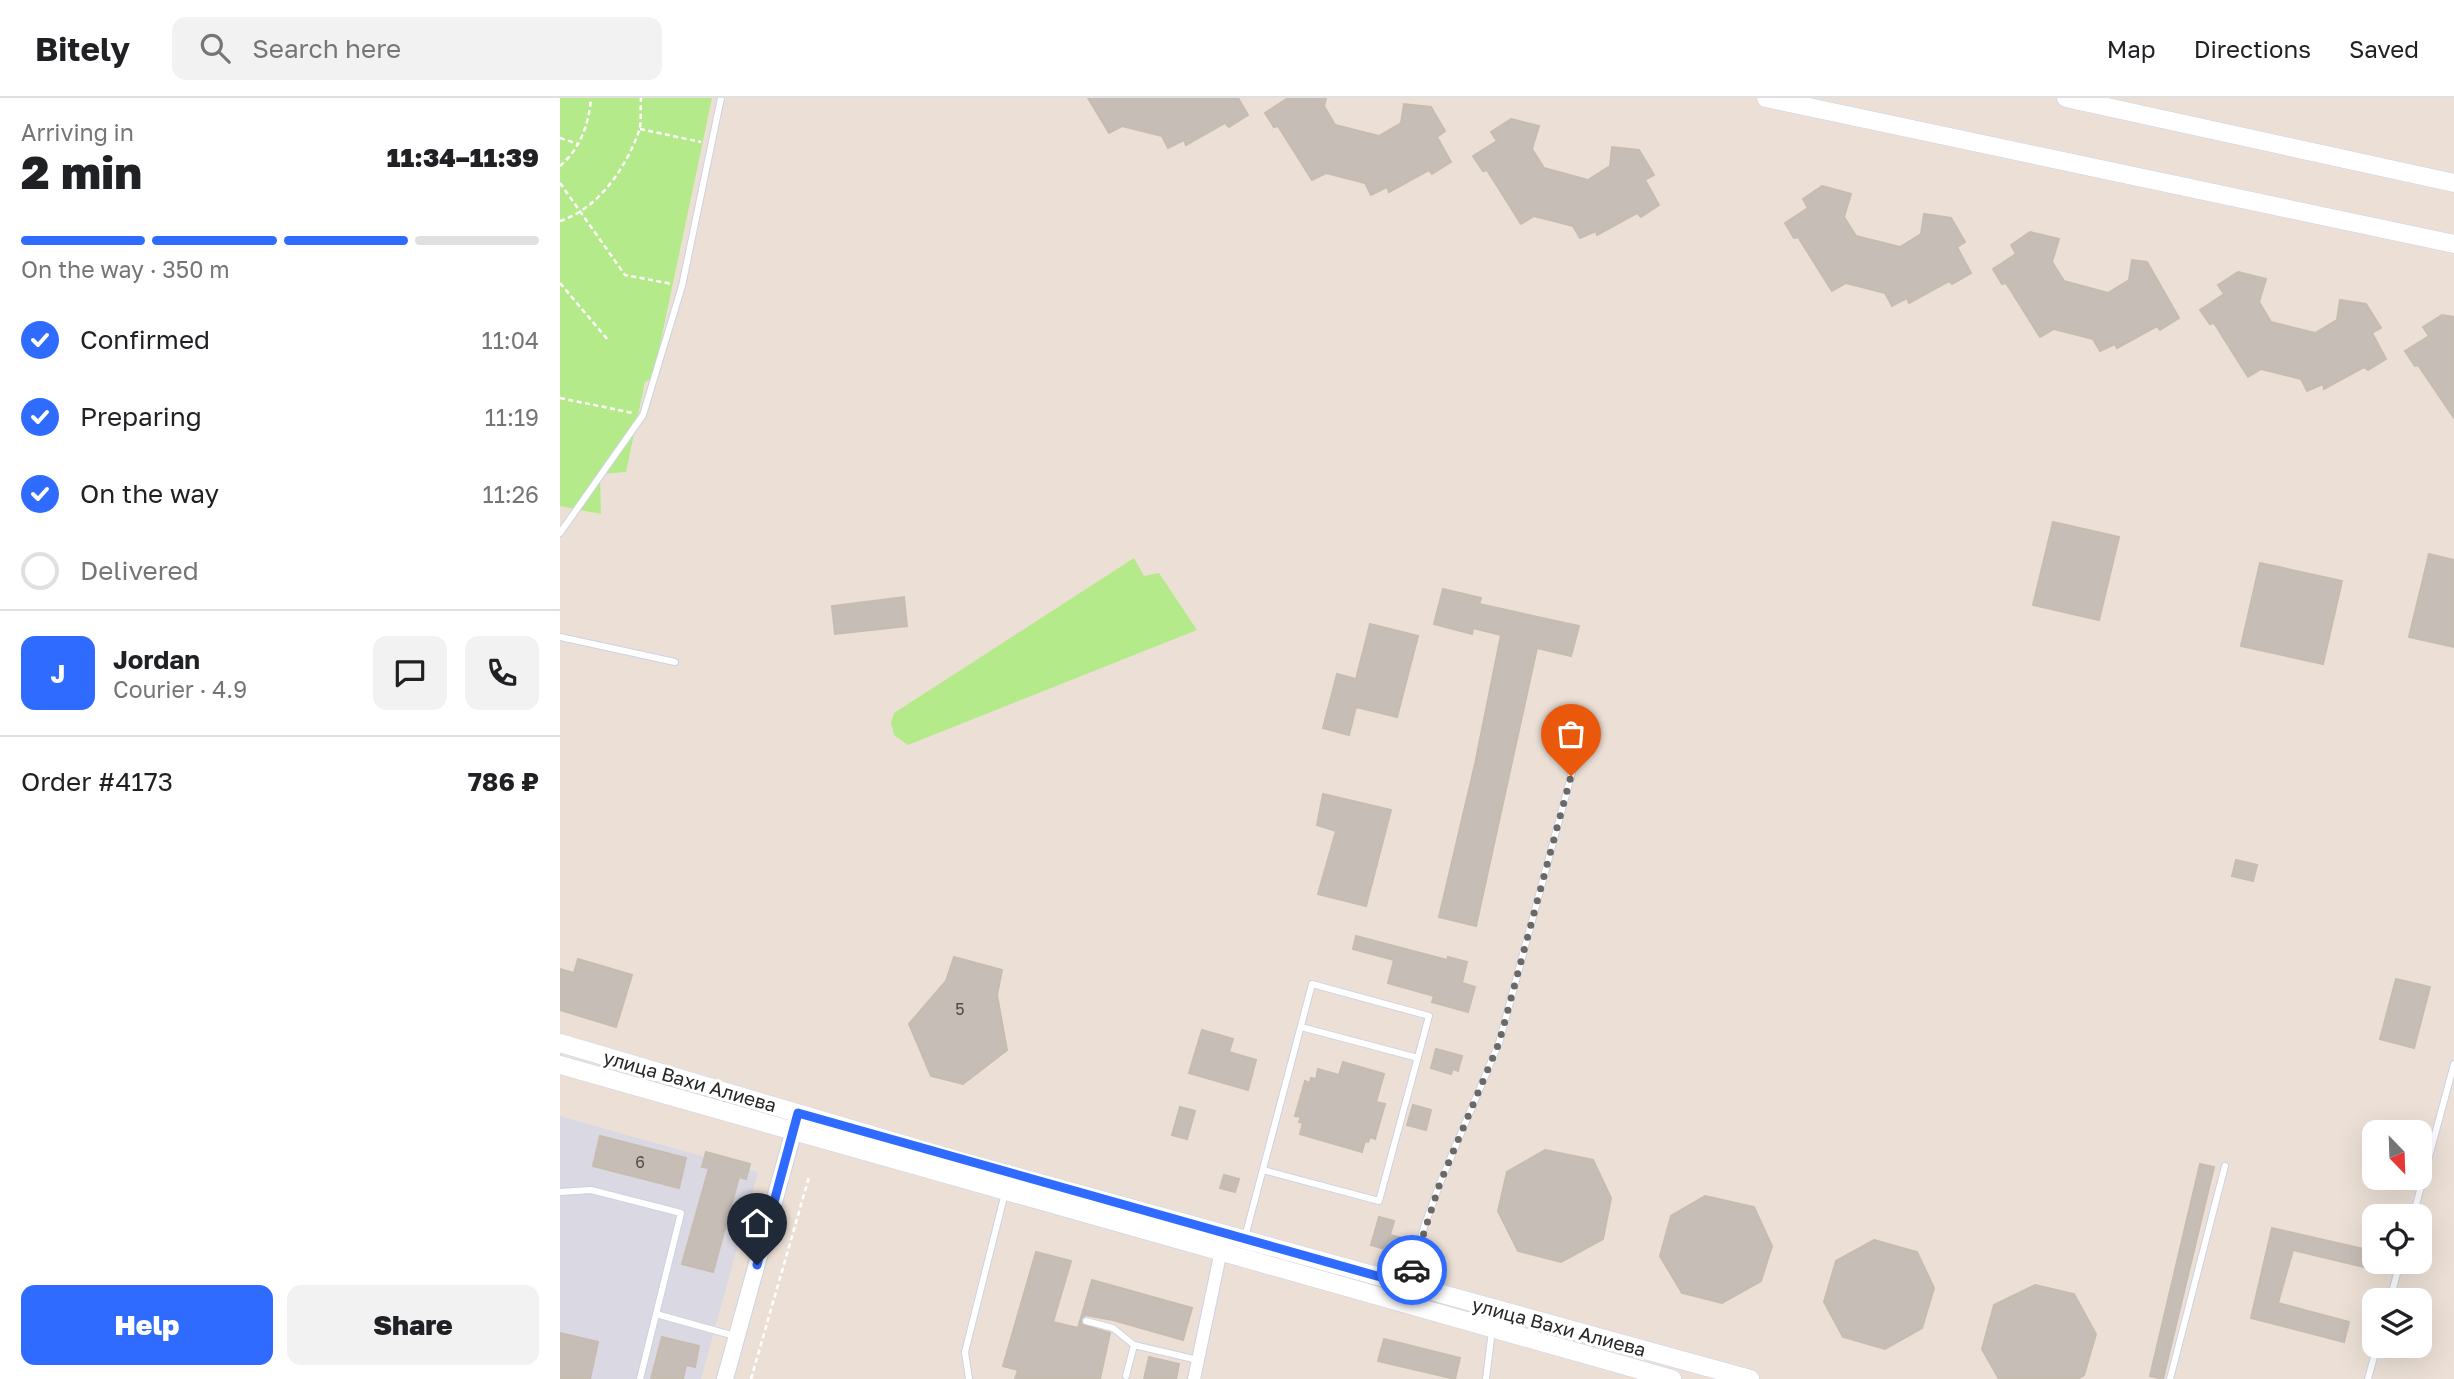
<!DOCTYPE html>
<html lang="en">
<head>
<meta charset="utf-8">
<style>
  body { margin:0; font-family:"Golos Text",sans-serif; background:#f2f2f2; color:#202124; height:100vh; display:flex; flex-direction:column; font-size:26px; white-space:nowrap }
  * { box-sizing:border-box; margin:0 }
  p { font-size:23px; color:#757577 }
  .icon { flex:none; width:38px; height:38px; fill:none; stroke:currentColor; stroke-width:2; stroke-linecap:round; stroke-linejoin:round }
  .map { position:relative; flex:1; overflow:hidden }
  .details { display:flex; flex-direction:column; background:#fff; width:560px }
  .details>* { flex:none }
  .needle { width:46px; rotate:157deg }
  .fabs { position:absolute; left:1802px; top:1022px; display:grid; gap:14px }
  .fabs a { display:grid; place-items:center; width:70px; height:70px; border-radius:14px; background:#fff; box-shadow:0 7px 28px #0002; font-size:35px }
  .pin { position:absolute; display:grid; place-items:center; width:60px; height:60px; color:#fff; margin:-72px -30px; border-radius:50% 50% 50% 0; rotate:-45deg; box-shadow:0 0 7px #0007 }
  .pin .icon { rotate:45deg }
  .courier { position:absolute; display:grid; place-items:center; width:70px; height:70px; margin:-35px; border:5px solid #2f6bff; border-radius:50%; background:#fff; color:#222; box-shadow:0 2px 9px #0007 }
  .summary em { font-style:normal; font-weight:800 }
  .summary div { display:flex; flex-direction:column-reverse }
  .summary { display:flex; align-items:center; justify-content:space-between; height:119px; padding:0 21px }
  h1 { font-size:46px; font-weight:800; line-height:52px }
  .bar { display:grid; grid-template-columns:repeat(4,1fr); gap:10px 7px; align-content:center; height:84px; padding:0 21px }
  .bar i { height:9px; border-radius:5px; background:#e0e0e0 }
  .bar .selected { background:#2f6bff }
  .bar p { grid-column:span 4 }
  .line { display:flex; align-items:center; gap:18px; padding:0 21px; border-top:2px solid #e0e0e0 }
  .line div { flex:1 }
  .round { display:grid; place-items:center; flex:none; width:74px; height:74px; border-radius:14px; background:#f2f2f2 }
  ol { padding:0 21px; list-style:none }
  li { display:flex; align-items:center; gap:21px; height:77px }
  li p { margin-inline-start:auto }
  li .icon { padding:7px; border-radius:50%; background:#2f6bff; color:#fff; stroke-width:4 }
  li:last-child { color:#757577 }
  li i { width:38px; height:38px; border:4px solid #e0e0e0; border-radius:50% }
  .cta { display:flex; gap:14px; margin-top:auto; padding:14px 21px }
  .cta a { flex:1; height:80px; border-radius:14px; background:#2f6bff; color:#fff; font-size:28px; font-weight:800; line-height:80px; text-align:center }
  .cta a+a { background:#f2f2f2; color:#202124 }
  header { display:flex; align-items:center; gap:42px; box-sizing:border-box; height:98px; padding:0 35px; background:#fff; border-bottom:2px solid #e0e0e0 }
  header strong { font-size:33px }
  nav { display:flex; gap:38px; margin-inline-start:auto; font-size:24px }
  .search { width:490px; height:63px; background:#f2f2f2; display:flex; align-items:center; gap:18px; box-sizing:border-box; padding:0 24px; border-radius:14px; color:#757577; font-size:26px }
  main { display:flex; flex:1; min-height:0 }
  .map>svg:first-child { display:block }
</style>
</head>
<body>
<header>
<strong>Bitely</strong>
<div class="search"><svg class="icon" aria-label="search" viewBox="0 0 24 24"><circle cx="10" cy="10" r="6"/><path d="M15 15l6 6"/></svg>Search here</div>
<nav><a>Map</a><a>Directions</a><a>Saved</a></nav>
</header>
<main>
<section class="details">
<div class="summary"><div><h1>2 min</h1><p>Arriving in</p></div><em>11:34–11:39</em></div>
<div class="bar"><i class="selected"></i><i class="selected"></i><i class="selected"></i><i></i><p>On the way · 350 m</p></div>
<ol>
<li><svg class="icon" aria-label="check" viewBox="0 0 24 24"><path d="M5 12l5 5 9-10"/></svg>Confirmed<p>11:04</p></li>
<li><svg class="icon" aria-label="check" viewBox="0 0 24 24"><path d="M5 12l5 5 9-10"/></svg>Preparing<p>11:19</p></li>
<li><svg class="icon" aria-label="check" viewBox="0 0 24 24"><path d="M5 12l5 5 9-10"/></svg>On the way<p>11:26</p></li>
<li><i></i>Delivered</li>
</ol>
<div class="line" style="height:126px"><b class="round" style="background:#2f6bff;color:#fff">J</b><div><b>Jordan</b><p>Courier · 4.9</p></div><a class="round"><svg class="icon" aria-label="chat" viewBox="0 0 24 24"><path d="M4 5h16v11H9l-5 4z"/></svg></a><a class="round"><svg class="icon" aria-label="phone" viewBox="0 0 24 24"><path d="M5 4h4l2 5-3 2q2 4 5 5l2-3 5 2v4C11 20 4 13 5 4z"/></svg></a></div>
<div class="line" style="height:91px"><div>Order #4173</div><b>786 ₽</b></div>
<div class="cta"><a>Help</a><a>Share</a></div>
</section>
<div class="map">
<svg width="1894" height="1281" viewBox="0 0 1894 1281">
  <rect width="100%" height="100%" fill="#ece0d6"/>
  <!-- industrial -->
  <polygon fill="#dad8e2" points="0,1018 198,1074 141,1281 0,1281"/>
  <!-- green -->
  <g fill="#b5ea8b">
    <polygon points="0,0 152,0 93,280 85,284 66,374 40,376 41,416 0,408"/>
    <polygon points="574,460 584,478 599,475 637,532 348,647 334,637 331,625 334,615"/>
  </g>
  <!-- building -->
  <g fill="#c6bdb6" stroke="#c7bcb0" stroke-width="2">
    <polygon points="528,0 678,0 688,17 669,29 665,25 626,47 624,42 608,50 602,38 562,28 549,35"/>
    <polygon points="728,0 766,0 764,8 775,27 819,38 841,25 844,6 871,9 885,33 877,39 891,64 872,76 869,72 829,94 827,89 811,97 805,85 766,75 752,82 718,28 714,29 705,15"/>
    <polygon points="951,21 979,28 972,51 984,70 1028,82 1050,68 1052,49 1079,52 1094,77 1085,82 1099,107 1081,119 1077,115 1037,137 1036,133 1020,140 1013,128 974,118 961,126 927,72 923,73 913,58 937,43 931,34"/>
    <polygon points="1262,88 1291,96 1284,119 1296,138 1340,149 1361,136 1364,116 1391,120 1405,144 1397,149 1411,175 1392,186 1389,183 1349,205 1347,200 1332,208 1325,195 1286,185 1272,193 1238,139 1234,140 1225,125 1248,110 1243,101"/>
    <polygon points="1470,134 1499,141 1492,164 1504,183 1548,195 1569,182 1572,162 1587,164 1619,220 1600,232 1597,228 1557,250 1555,246 1540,253 1533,241 1494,231 1480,239 1446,185 1442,186 1433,171 1456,156 1451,147"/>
    <polygon points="1678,174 1706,181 1699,204 1711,224 1755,235 1777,222 1780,202 1806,206 1821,230 1812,235 1826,261 1808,272 1804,269 1764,291 1763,286 1747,293 1741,281 1701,271 1688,279 1654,225 1650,226 1640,212 1664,196 1658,187"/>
    <polygon points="1882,217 1894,219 1894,320 1858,267 1855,268 1845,253 1869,238 1863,229"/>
    <polygon points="1493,424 1559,439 1539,522 1473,507"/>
    <polygon points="1869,456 1894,462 1894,549 1849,539"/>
    <polygon points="1700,465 1782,483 1763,566 1681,548"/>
    <polygon points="883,491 921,500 919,506 1019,528 1011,558 977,550 916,828 879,819 915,666 941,537 913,530 912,536 874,526"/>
    <polygon points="344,499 347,528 275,536 272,508"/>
    <polygon points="810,526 858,538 837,619 796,609 789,637 763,630 777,576 796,581"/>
    <polygon points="763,696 831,712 806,808 758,796 776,733 757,727"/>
    <polygon points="1676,762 1697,767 1693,783 1672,778"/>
    <polygon points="796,838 887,862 888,859 907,864 902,885 915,889 908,914 872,904 874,898 828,885 834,862 793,851"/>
    <polygon points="394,859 442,872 437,897 447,952 403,986 371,978 349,926 386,883"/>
    <polygon points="18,861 72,877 56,929 0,912 0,871 14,875"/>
    <polygon points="1836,881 1870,889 1854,950 1820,941"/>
    <polygon points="642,932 673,941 669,954 696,962 688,992 629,975"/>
    <polygon points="876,951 902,958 898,973 893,971 891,976 871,970"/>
    <polygon points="783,964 824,976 816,1004 825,1006 815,1041 810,1039 808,1044 805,1043 802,1054 740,1036 743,1025 739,1024 741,1019 735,1018 745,983 750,985 751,980 756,981 758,971 779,977"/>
    <polygon points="853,1007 871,1012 866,1032 847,1027"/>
    <polygon points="620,1009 635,1013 627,1041 612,1037"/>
    <polygon points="40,1038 126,1060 119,1090 33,1068"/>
    <polygon points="985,1052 1033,1062 1051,1100 1043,1141 1001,1164 958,1153 938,1113 947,1074"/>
    <polygon points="146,1054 190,1066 186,1081 179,1079 153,1174 122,1166 149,1070 142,1069"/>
    <polygon points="1640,1066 1654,1069 1603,1281 1590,1278"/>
    <polygon points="664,1077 679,1081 675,1094 660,1090"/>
    <polygon points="1145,1098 1194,1109 1212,1148 1201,1183 1162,1205 1122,1195 1100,1158 1111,1118"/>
    <polygon points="819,1119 834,1123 830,1137 842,1140 838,1155 811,1147"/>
    <polygon points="1712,1130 1808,1152 1804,1169 1733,1152 1718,1205 1789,1224 1784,1244 1691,1220"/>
    <polygon points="1314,1142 1357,1154 1374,1190 1362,1230 1325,1251 1283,1239 1264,1204 1276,1163"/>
    <polygon points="476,1154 511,1163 493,1224 518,1230 532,1182 632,1210 623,1242 553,1222 525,1217 521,1221 523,1227 550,1235 540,1281 455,1281 458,1272 443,1268"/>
    <polygon points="1475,1187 1514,1196 1536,1236 1524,1277 1518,1281 1439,1281 1422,1251 1434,1207"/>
    <polygon points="0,1235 38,1244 30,1281 0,1281"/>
    <polygon points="102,1239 139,1248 135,1269 126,1267 123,1281 91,1281"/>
    <polygon points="824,1241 900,1260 895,1281 818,1263"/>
    <polygon points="589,1259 619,1266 616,1281 584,1281"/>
  </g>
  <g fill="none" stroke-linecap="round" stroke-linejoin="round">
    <!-- service casing -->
    <g stroke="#cbd2e2" stroke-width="8">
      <g id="service">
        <polyline points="0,435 83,317 122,188 161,0"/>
        <polyline points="0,539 115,564"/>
        <polyline points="741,929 858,960"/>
        <polyline points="0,1094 31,1092 121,1115 80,1281"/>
        <polyline points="1853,1118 1894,966"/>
        <polyline points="685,1139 752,886 869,918 819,1103 703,1072"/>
        <polyline points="849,1186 864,1129 880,1085 939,945 1018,652"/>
        <polyline points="1830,1202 1840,1164"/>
        <polyline points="96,1216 175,1238"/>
        <polyline points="526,1223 553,1230 574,1247 638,1262"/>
        <polyline points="566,1278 574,1247"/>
        <polyline points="409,1281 405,1254 445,1095"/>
        <polyline points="926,1281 932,1232"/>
        <polyline points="1610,1281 1665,1068"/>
        <polyline points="1808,1281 1817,1248"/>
      </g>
    </g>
    <!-- minor casing -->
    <g stroke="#cbd2e2" stroke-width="14">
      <polyline id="minor" points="634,1281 662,1148"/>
    </g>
    <!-- tertiary casing -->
    <g stroke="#cbd2e2" stroke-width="18">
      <polyline id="tertiary" points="165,1281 237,1021"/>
    </g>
    <!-- secondary casing -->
    <g stroke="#cbd2e2" stroke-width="19">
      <g id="secondary">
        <polyline points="1206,0 1894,146"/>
        <polyline points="1506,0 1894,85"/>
        <polyline points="0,945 393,1061 1190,1281"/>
        <polyline points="0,967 1112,1281"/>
      </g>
    </g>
    <!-- path -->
    <g stroke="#fff" stroke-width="2.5" stroke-dasharray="5 3.5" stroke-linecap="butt">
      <polyline points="80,31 141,44"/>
      <polyline points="0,40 18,46"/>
      <path d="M0 68C20 51 29 26 31 0"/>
      <polyline points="0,85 65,177 112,186"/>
      <path d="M0 123C38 111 66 70 79 33 82 24 80 10 81 0"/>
      <polyline points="0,185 48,242"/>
      <polyline points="0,300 73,315"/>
      <polyline points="191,1281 249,1079"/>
    </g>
    <!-- service -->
    <use href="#service" stroke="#fff" stroke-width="6"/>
    <!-- minor -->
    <use href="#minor" stroke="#fff" stroke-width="12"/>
    <!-- tertiary -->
    <use href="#tertiary" stroke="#fff" stroke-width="16"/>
    <!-- secondary -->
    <use href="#secondary" stroke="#fff" stroke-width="18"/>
  </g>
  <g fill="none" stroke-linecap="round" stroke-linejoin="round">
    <!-- done -->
    <polyline stroke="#6c6864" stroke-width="7" stroke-dasharray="0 12.6" points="852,1172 880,1085 939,945 1011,678"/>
    <!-- route -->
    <polyline stroke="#2f6bff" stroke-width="9" points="197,1167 238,1015 849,1187 852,1172"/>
  </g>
  <g text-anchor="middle" stroke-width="6" stroke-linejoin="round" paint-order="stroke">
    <!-- number labels -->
    <g font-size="16" fill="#4f4c4b">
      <text x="400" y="917">5</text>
      <text x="80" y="1070">6</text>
    </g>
    <!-- street labels -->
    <g font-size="19" fill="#272727" stroke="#fff">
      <text transform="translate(130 983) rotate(16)" y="7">улица Вахи Алиева</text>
      <text transform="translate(999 1229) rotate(15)" y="7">улица Вахи Алиева</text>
    </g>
  </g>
</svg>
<div class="fabs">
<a><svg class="needle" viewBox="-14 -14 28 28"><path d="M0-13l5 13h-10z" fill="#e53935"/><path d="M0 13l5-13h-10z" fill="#757577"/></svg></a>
<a><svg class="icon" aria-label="locate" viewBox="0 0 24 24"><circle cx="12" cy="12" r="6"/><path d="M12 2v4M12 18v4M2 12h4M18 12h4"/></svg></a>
<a><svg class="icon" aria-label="layers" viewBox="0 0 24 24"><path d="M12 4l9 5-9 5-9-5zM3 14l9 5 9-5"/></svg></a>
</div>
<div class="pin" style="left:1011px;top:678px;background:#ea580c"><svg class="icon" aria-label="bag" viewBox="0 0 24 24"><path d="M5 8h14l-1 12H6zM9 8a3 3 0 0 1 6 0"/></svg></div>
<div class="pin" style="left:197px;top:1167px;background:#1f2937"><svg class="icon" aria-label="home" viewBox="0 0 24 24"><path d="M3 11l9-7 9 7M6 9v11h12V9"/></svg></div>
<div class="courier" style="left:852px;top:1172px"><svg class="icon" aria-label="car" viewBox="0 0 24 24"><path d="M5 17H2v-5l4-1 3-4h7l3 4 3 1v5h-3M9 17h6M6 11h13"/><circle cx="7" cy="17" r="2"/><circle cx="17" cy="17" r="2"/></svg></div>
</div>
</main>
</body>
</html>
